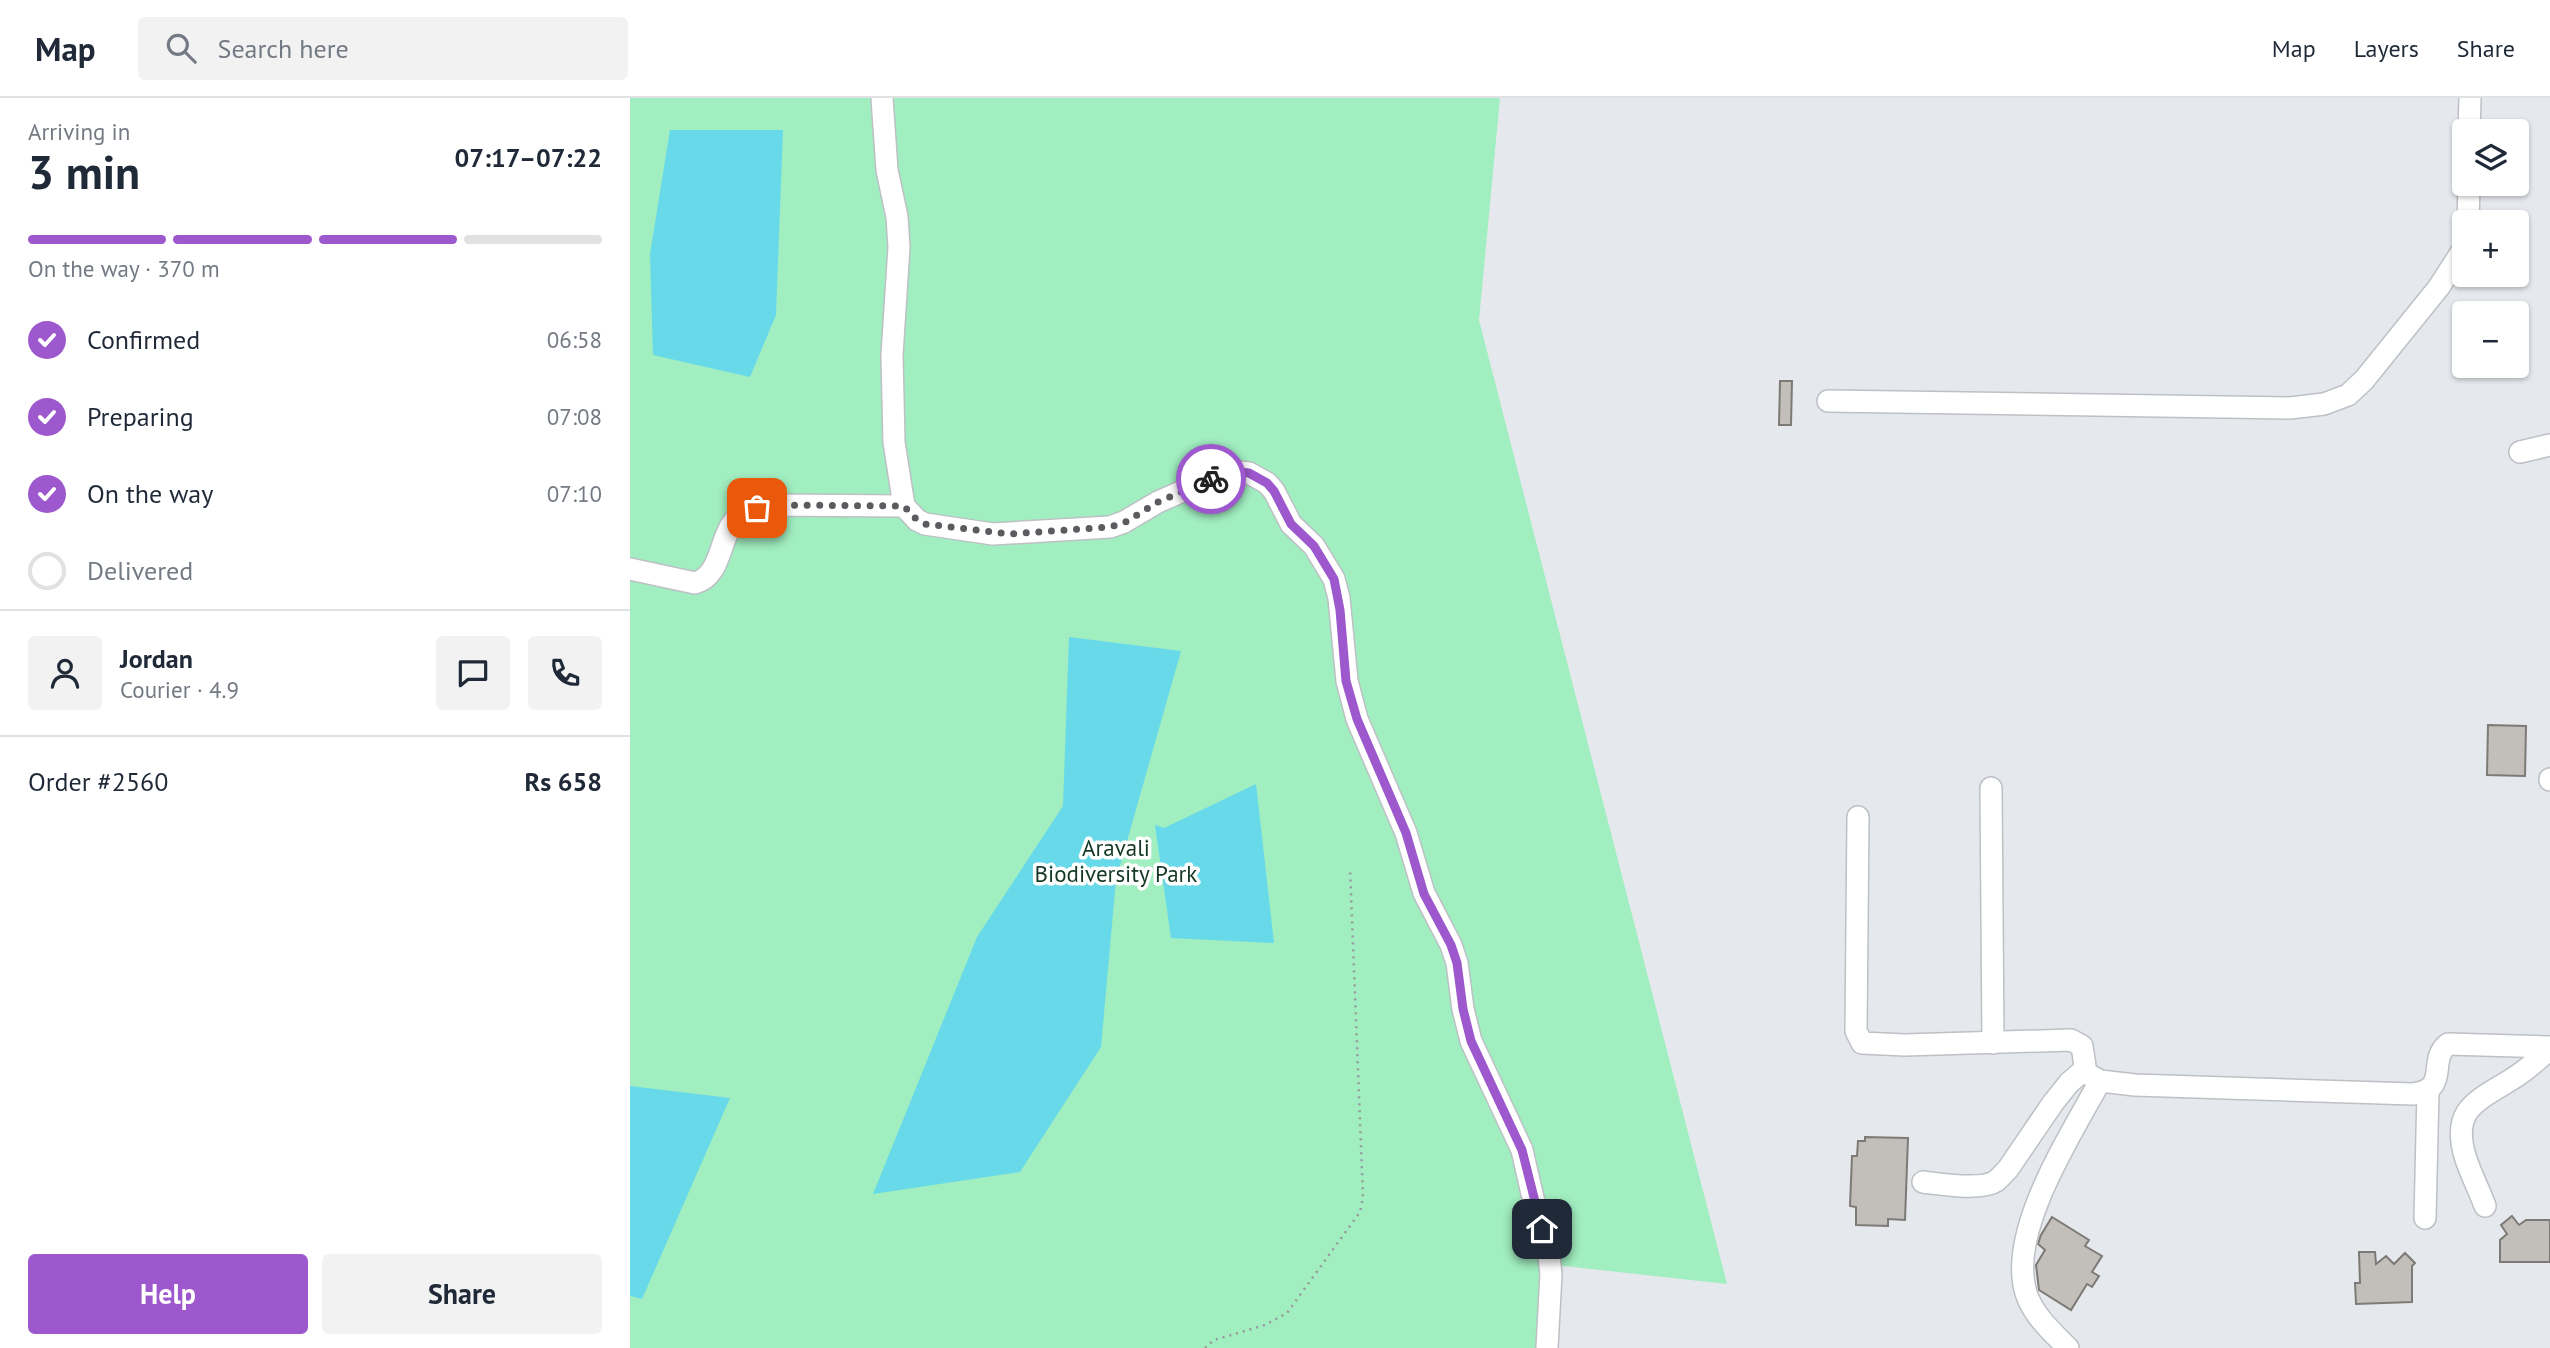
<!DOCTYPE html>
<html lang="en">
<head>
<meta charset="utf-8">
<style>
  body { margin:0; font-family:"PT Sans",sans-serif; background:#f2f2f3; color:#1f2937; height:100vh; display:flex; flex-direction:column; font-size:26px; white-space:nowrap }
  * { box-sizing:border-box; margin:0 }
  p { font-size:23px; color:#747a83 }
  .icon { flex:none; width:38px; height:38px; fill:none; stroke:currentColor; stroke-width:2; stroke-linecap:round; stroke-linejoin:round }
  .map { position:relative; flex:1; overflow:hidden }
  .sheet { display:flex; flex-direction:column; background:#fff; width:630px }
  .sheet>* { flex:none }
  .tools { position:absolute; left:1822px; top:21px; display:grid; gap:14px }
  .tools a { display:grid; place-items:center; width:77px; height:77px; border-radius:7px; background:#fff; box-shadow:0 2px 5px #0004; font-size:35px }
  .pin { position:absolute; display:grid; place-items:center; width:60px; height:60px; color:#fff; margin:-30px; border-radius:14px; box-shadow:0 4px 10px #0006 }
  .courier { position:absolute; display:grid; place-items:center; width:70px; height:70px; margin:-35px; border:5px solid #9d58cd; border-radius:50%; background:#fff; color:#222; box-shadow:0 2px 9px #0007 }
  .head em { font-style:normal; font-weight:700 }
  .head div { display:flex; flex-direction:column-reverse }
  .head { display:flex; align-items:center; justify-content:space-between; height:119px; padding:0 28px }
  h1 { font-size:46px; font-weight:700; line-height:52px }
  .bar { display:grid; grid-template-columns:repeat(4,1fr); gap:10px 7px; align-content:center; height:84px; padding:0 28px }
  .bar i { height:9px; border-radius:5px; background:#e0e1e3 }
  .bar .active { background:#9d58cd }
  .bar p { grid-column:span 4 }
  .line { display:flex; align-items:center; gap:18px; padding:0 28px; border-top:2px solid #e0e1e3 }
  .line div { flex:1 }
  .round { display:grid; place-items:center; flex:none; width:74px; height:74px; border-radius:7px; background:#f2f2f3 }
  ol { padding:0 28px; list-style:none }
  li { display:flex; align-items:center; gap:21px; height:77px }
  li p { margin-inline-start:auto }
  li .icon { padding:7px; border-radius:50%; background:#9d58cd; color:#fff; stroke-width:4 }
  li:last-child { color:#747a83 }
  li i { width:38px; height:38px; border:4px solid #e0e1e3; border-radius:50% }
  .action { display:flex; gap:14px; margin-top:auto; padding:14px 28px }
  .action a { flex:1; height:80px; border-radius:7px; background:#9d58cd; color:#fff; font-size:28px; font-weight:700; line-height:80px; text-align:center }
  .action a+a { background:#f2f2f3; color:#1f2937 }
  header { display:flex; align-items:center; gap:42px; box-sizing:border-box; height:98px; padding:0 35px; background:#fff; border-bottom:2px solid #e0e1e3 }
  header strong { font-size:33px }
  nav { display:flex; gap:38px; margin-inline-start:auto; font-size:24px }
  .search { width:490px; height:63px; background:#f2f2f3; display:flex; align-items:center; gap:18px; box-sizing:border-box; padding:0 24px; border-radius:7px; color:#747a83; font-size:26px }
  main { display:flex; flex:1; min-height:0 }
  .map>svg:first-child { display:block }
</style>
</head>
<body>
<header>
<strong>Map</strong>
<div class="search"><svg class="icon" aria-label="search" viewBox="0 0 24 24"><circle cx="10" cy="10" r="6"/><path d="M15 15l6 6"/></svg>Search here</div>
<nav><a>Map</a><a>Layers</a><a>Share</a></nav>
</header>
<main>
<section class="sheet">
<div class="head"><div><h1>3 min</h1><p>Arriving in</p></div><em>07:17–07:22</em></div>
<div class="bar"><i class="active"></i><i class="active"></i><i class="active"></i><i></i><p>On the way · 370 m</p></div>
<ol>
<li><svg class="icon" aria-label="check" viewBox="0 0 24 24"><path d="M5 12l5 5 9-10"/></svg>Confirmed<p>06:58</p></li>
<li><svg class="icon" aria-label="check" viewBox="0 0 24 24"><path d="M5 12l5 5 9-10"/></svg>Preparing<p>07:08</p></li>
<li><svg class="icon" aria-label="check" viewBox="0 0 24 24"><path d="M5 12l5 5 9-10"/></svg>On the way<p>07:10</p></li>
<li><i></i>Delivered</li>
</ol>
<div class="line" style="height:126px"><a class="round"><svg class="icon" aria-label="person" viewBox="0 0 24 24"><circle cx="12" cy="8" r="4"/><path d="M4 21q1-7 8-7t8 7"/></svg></a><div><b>Jordan</b><p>Courier · 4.9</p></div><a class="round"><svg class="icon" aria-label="chat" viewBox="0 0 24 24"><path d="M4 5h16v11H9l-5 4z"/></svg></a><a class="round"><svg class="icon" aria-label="phone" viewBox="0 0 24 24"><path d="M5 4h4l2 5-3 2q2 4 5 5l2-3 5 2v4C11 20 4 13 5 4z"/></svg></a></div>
<div class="line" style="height:91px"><div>Order #2560</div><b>Rs 658</b></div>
<div class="action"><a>Help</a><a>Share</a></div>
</section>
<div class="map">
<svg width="1920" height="1250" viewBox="0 0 1920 1250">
  <rect width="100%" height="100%" fill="#e5e8ed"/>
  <!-- green -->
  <polygon fill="#a1eec0" points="0,0 870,0 849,222 1097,1186 916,1166 905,1250 0,1250"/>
  <!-- water -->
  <g fill="#68d9e9">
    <polygon points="40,32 153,32 146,217 120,279 23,257 20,156"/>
    <polygon points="439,539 551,553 486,782 471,949 390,1074 243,1096 347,839 433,708"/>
    <polygon points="626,686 644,845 541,840 525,727 534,730"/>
    <polygon points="0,988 100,1000 12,1201 0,1198"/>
  </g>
  <!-- building -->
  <g fill="#c2beba" stroke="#7d7a76" stroke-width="2">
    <polygon points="1150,283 1162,283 1161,327 1149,327"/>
    <polygon points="1858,627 1896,628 1895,678 1857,677"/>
    <polygon points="1235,1039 1278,1040 1275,1122 1258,1121 1258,1128 1226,1127 1226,1109 1220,1108 1222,1058 1227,1058 1228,1043 1235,1043"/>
    <polygon points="1882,1118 1889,1127 1896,1122 1920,1122 1920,1164 1870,1164 1870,1142 1877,1136 1871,1127"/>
    <polygon points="1422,1119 1459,1142 1455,1148 1472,1158 1462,1174 1469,1178 1462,1189 1457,1186 1441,1212 1409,1192 1406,1167 1415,1152 1408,1146 1411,1137"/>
    <polygon points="1729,1154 1745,1154 1746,1166 1756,1158 1764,1166 1775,1155 1785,1165 1782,1168 1782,1204 1726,1206 1725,1185 1730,1185"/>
  </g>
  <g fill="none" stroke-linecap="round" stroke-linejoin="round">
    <!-- minor casing -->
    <g stroke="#bdc0c5" stroke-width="24">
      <g id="minor">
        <polyline points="252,0 257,72 267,119 269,149 262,257 264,344 274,408 287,422 295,426 363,436 480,429 494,424 528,404 573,384 595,376 609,374 619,375 637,385 644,393 661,426 684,448 704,481 709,500 717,583 727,621 776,735 794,795 821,847 827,865 833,911 841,943 892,1052 906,1113 918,1149 921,1176 917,1250"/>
        <polyline points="1839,33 1840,0"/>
        <polyline points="1838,124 1839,86"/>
        <polyline points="1198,303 1660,310 1694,306 1718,297 1734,282 1809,189 1834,150"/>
        <polyline points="1890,354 1920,347"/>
        <path d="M0 471 65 485C97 476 86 427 117 413 125 409 135 408 144 407L274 408"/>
        <polyline points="1920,681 1920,682"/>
        <polyline points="1361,690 1363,945"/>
        <path d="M1228 719 1226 933 1232 945 1275 947 1441 942 1452 948 1456 975 1470 983 1505 987 1783 996C1821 991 1797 962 1818 946L1920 949"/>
        <path d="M1293 1084C1311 1086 1351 1093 1366 1083 1370 1080 1374 1075 1378 1071L1423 1005 1439 985 1455 971"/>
        <path d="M1855 1108C1849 1091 1840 1075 1835 1058 1821 1010 1848 1003 1882 981 1896 973 1908 961 1920 951"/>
        <polyline points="1795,1120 1798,993"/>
        <path d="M1438 1250C1422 1234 1403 1217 1396 1195 1377 1134 1441 1037 1470 983"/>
      </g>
    </g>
    <!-- path -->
    <polyline stroke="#97999d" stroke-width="2.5" stroke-dasharray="2 5" stroke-linecap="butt" points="575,1250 584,1242 635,1227 657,1215 730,1114 733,1099 720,770"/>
    <!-- minor -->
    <use href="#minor" stroke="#fff" stroke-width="21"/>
  </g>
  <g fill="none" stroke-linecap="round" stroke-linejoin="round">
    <!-- done -->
    <polyline stroke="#5b5c5f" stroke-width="7" stroke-dasharray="0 12.6" points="127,410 144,407 274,408 287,422 295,426 379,436 480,429 494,425 528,404 581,381"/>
    <!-- route -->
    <polyline stroke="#9d58cd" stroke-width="9" points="581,381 609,374 619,375 637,385 644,393 661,426 684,448 704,481 710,512 716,583 727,621 776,735 794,796 821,847 827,865 833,911 841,943 892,1052 912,1131"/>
  </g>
  <g text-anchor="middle" stroke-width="7" stroke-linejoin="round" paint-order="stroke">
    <!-- park labels -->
    <g font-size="23" fill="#143825" stroke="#fff">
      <text x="486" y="758">Aravali<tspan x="486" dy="26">Biodiversity Park</tspan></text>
    </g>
  </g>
</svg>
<div class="tools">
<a><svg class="icon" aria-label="layers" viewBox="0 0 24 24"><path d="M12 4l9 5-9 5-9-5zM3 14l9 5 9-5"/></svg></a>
<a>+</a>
<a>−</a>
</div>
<div class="pin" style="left:127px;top:410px;background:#ea580c"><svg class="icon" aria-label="bag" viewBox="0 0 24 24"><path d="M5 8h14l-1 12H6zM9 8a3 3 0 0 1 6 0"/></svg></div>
<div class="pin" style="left:912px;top:1131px;background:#1f2937"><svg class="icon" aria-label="home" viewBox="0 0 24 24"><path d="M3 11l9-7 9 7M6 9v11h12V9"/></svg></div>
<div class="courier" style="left:581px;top:381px"><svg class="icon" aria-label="bike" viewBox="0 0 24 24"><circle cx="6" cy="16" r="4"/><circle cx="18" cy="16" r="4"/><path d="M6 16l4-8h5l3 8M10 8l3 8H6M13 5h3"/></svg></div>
</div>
</main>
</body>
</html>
